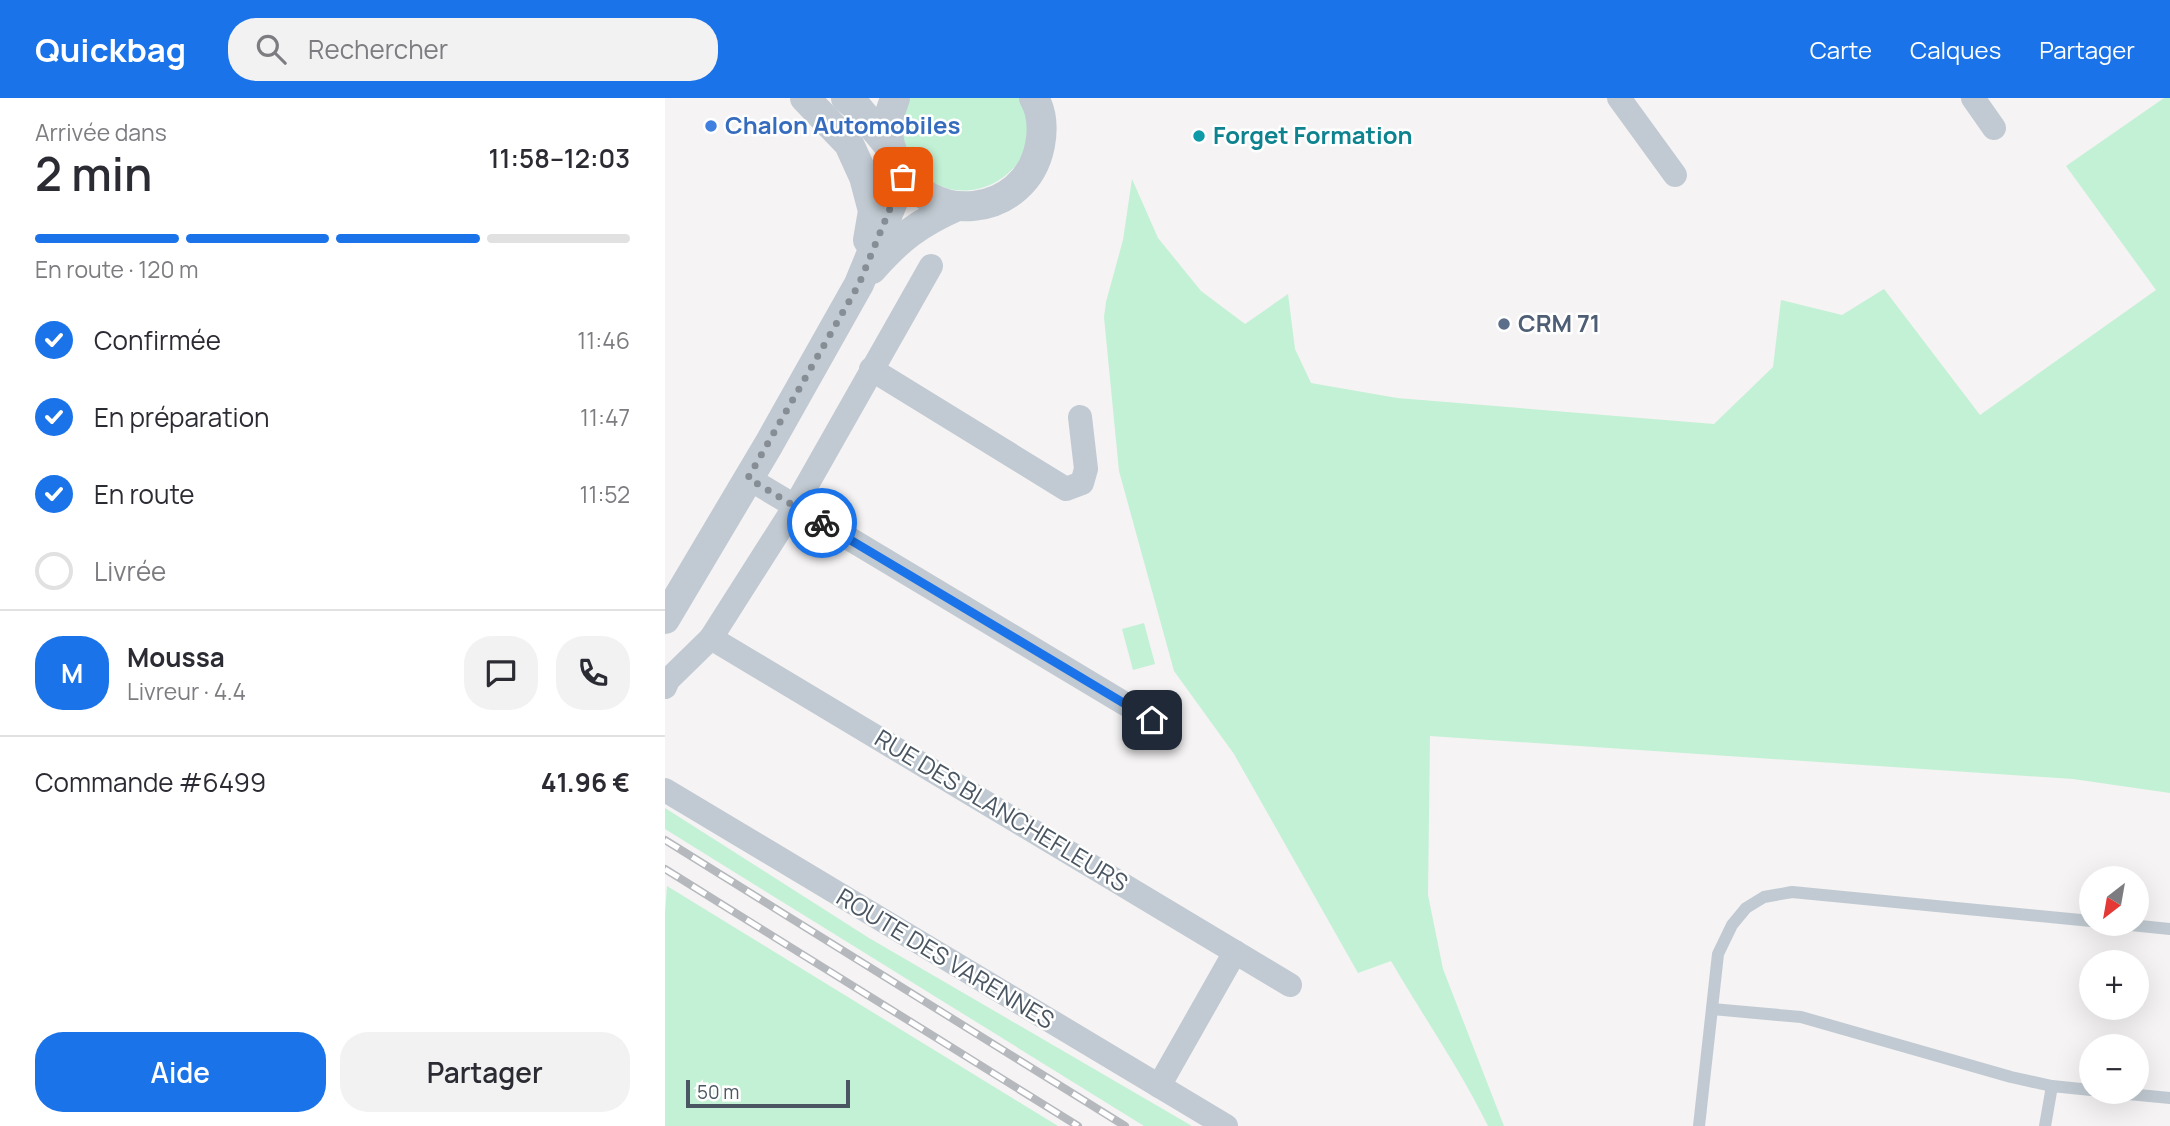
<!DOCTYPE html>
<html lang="fr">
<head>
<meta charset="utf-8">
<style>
  body { margin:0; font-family:Manrope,sans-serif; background:#f2f2f3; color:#2b2b33; height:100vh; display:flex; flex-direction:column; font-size:26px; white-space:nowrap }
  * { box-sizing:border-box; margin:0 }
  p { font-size:23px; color:#7c7c81 }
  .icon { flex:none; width:38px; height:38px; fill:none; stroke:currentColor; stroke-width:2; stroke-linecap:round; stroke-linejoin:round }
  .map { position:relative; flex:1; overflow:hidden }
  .sheet { display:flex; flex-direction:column; background:#fff; width:665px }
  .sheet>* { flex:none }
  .needle { width:46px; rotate:211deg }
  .buttons { position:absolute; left:1414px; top:768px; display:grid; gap:14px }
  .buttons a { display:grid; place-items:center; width:70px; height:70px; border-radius:50%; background:#fff; box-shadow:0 7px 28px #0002; font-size:35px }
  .scale { position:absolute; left:21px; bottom:18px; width:164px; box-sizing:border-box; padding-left:7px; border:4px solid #4a5661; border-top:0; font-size:19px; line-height:24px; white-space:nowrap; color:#4a5661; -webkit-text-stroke:5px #fff; paint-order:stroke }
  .pin { position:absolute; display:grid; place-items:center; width:60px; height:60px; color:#fff; margin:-30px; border-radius:14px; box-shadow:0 4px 10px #0006 }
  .courier { position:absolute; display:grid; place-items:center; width:70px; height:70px; margin:-35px; border:5px solid #1a73e8; border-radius:50%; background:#fff; color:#222; box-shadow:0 2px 9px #0007 }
  .head em { font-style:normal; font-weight:600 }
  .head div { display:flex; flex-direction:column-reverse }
  .head { display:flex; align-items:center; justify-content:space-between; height:119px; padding:0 35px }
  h1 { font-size:46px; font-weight:600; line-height:52px }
  .bar { display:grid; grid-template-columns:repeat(4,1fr); gap:10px 7px; align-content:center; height:84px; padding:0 35px }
  .bar i { height:9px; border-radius:5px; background:#e1e1e2 }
  .bar .active { background:#1a73e8 }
  .bar p { grid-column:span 4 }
  .line { display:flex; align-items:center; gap:18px; padding:0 35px; border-top:2px solid #e1e1e2 }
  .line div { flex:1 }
  .round { display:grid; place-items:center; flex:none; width:74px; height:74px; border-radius:28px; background:#f2f2f3 }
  ol { padding:0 35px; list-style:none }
  li { display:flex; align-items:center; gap:21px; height:77px }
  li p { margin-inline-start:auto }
  li .icon { padding:7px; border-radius:50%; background:#1a73e8; color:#fff; stroke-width:4 }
  li:last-child { color:#7c7c81 }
  li i { width:38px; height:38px; border:4px solid #e1e1e2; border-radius:50% }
  .cta { display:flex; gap:14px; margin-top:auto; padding:14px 35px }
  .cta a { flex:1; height:80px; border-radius:28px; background:#1a73e8; color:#fff; font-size:28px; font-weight:600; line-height:80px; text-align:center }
  .cta a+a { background:#f2f2f3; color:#2b2b33 }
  header { display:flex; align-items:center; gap:42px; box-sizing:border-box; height:98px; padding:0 35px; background:#1a73e8; color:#fff }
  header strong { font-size:33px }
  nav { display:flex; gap:38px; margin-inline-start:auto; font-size:24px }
  .search { width:490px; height:63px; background:#f2f2f3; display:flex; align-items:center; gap:18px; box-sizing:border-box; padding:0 24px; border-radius:28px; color:#7c7c81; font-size:26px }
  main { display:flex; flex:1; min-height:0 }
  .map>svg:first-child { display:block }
</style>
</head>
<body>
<header>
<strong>Quickbag</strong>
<div class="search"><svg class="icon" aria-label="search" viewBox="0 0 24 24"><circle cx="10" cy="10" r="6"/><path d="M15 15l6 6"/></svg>Rechercher</div>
<nav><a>Carte</a><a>Calques</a><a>Partager</a></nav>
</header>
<main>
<section class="sheet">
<div class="head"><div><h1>2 min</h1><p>Arrivée dans</p></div><em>11:58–12:03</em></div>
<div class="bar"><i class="active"></i><i class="active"></i><i class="active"></i><i></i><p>En route · 120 m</p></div>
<ol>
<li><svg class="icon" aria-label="check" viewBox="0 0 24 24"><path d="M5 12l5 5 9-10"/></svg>Confirmée<p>11:46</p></li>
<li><svg class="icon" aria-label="check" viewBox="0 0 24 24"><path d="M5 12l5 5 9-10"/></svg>En préparation<p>11:47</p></li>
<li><svg class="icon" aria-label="check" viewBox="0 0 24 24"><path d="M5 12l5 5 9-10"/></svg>En route<p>11:52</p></li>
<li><i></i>Livrée</li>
</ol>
<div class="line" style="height:126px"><b class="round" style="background:#1a73e8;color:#fff">M</b><div><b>Moussa</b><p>Livreur · 4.4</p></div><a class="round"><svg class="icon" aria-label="chat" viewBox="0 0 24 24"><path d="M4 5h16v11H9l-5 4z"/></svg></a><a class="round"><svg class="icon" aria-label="phone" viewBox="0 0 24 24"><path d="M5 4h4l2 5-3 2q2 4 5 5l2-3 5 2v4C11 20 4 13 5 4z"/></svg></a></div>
<div class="line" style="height:91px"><div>Commande #6499</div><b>41.96 €</b></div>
<div class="cta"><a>Aide</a><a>Partager</a></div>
</section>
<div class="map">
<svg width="1505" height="1028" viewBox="0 0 1505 1028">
  <rect width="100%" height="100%" fill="#f5f3f3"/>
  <!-- green -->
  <g fill="#c3f1d5">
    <path d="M243 0H356C358 8 363 18 363 26 368 75 310 108 269 85 259 79 253 70 247 61 240 52 235 38 236 26 237 18 241 8 243 0Z"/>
    <path d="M1499 0H1505V695L1408 681 765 638 763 797 778 871 839 1028H823C795 971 758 918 726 863L693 875 569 656 509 573 454 373 439 219 441 204 458 142 467 81 493 140 536 193 580 226 623 196 630 251 646 285 732 300 1049 326 1108 269 1116 202 1177 217 1219 191 1315 317 1491 192 1401 68Z"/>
    <polygon points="479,525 490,566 468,572 457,531"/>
    <polygon points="0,710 204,840 527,1028 479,1028 0,731"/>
    <polygon points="2,788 393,1028 0,1028 0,815"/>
  </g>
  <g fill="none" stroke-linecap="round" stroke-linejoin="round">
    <!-- service -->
    <g stroke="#c1cad2" stroke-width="12">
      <polyline points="1456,826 1505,831"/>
      <polyline points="1047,911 1136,919 1346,979 1387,988"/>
      <polyline points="1443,994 1505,1000"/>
      <polyline points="1034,1028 1053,856 1067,827 1081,810 1099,799 1127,794 1426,823"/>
      <polyline points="1380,1028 1387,988 1426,992"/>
    </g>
    <!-- minor -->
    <g stroke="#c1cad2" stroke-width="24">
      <polyline points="954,0 1010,77"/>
      <polyline points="1308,0 1329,30"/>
      <polyline points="206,271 401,391 417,385 421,371 415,319"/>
      <polyline points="83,380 502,631"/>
      <polyline points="46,540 625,887"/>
      <polyline points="0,589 3,582 46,540 130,408 266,168"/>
      <polyline points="0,692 561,1028"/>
      <polyline points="494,988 570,854"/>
    </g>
    <!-- tertiary -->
    <g stroke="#c1cad2" stroke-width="30">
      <polyline points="140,0 184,46 199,79 208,113 203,142"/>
      <polyline points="181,0 191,8 224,48"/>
      <path d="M230 0C228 7 225 14 223 21 221 35 225 50 231 63 261 130 361 121 375 47 378 31 377 14 369 0"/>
      <path d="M207 171C233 141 254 125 290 109"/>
      <polyline points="0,521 104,346 194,186 238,79"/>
    </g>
    <!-- rail casing -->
    <g stroke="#b5b8bd" stroke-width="8">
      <g id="rail">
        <polyline points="0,742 460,1028"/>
        <polyline points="0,771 413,1028"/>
      </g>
    </g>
    <!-- rail -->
    <use href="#rail" stroke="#fff" stroke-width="5" stroke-dasharray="16" stroke-linecap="butt"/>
  </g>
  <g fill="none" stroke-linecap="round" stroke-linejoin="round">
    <!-- done -->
    <polyline stroke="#868d94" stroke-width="7" stroke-dasharray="0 12.6" points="157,425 83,380 194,186 238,79"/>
    <!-- route -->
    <polyline stroke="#1a73e8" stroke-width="9" points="157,425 487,622"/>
  </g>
  <!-- markers -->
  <circle fill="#3f7fe0" stroke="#fff" stroke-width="2.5" cx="46" cy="28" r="7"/>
  <circle fill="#0f9aa8" stroke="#fff" stroke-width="2.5" cx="534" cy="38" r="7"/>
  <circle fill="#5c6f8a" stroke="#fff" stroke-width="2.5" cx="839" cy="226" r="7"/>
  <g text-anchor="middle" stroke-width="5" stroke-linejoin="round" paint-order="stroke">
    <!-- shop labels -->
    <g font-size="24" font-weight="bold" fill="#366cbe" stroke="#fff" text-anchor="start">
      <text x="60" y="36">Chalon Automobiles</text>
    </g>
    <!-- culture labels -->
    <g font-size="24" font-weight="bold" fill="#0d838f" stroke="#fff" text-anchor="start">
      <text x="548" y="46">Forget Formation</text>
    </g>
    <!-- service labels -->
    <g font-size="24" font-weight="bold" fill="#4e5e75" stroke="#fff" text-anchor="start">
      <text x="853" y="234">CRM 71</text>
    </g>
    <!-- street labels -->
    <g font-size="24" fill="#4a5661" stroke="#fff">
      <text transform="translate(336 713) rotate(31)" y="8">RUE DES BLANCHEFLEURS</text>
      <text transform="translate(280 861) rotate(31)" y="8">ROUTE DES VARENNES</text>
    </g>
  </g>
</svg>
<div class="buttons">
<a><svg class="needle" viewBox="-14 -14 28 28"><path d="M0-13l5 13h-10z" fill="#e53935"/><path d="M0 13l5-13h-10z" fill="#7c7c81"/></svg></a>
<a>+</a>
<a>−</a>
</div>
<div class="scale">50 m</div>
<div class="pin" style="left:238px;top:79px;background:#ea580c"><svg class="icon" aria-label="bag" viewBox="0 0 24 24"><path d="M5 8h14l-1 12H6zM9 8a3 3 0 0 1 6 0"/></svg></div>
<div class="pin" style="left:487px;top:622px;background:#1f2937"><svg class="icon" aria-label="home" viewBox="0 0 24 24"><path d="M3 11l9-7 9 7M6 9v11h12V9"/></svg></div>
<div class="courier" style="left:157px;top:425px"><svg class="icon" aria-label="bike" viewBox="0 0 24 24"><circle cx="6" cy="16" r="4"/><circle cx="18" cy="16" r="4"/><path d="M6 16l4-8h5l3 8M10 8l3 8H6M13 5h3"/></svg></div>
</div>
</main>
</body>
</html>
